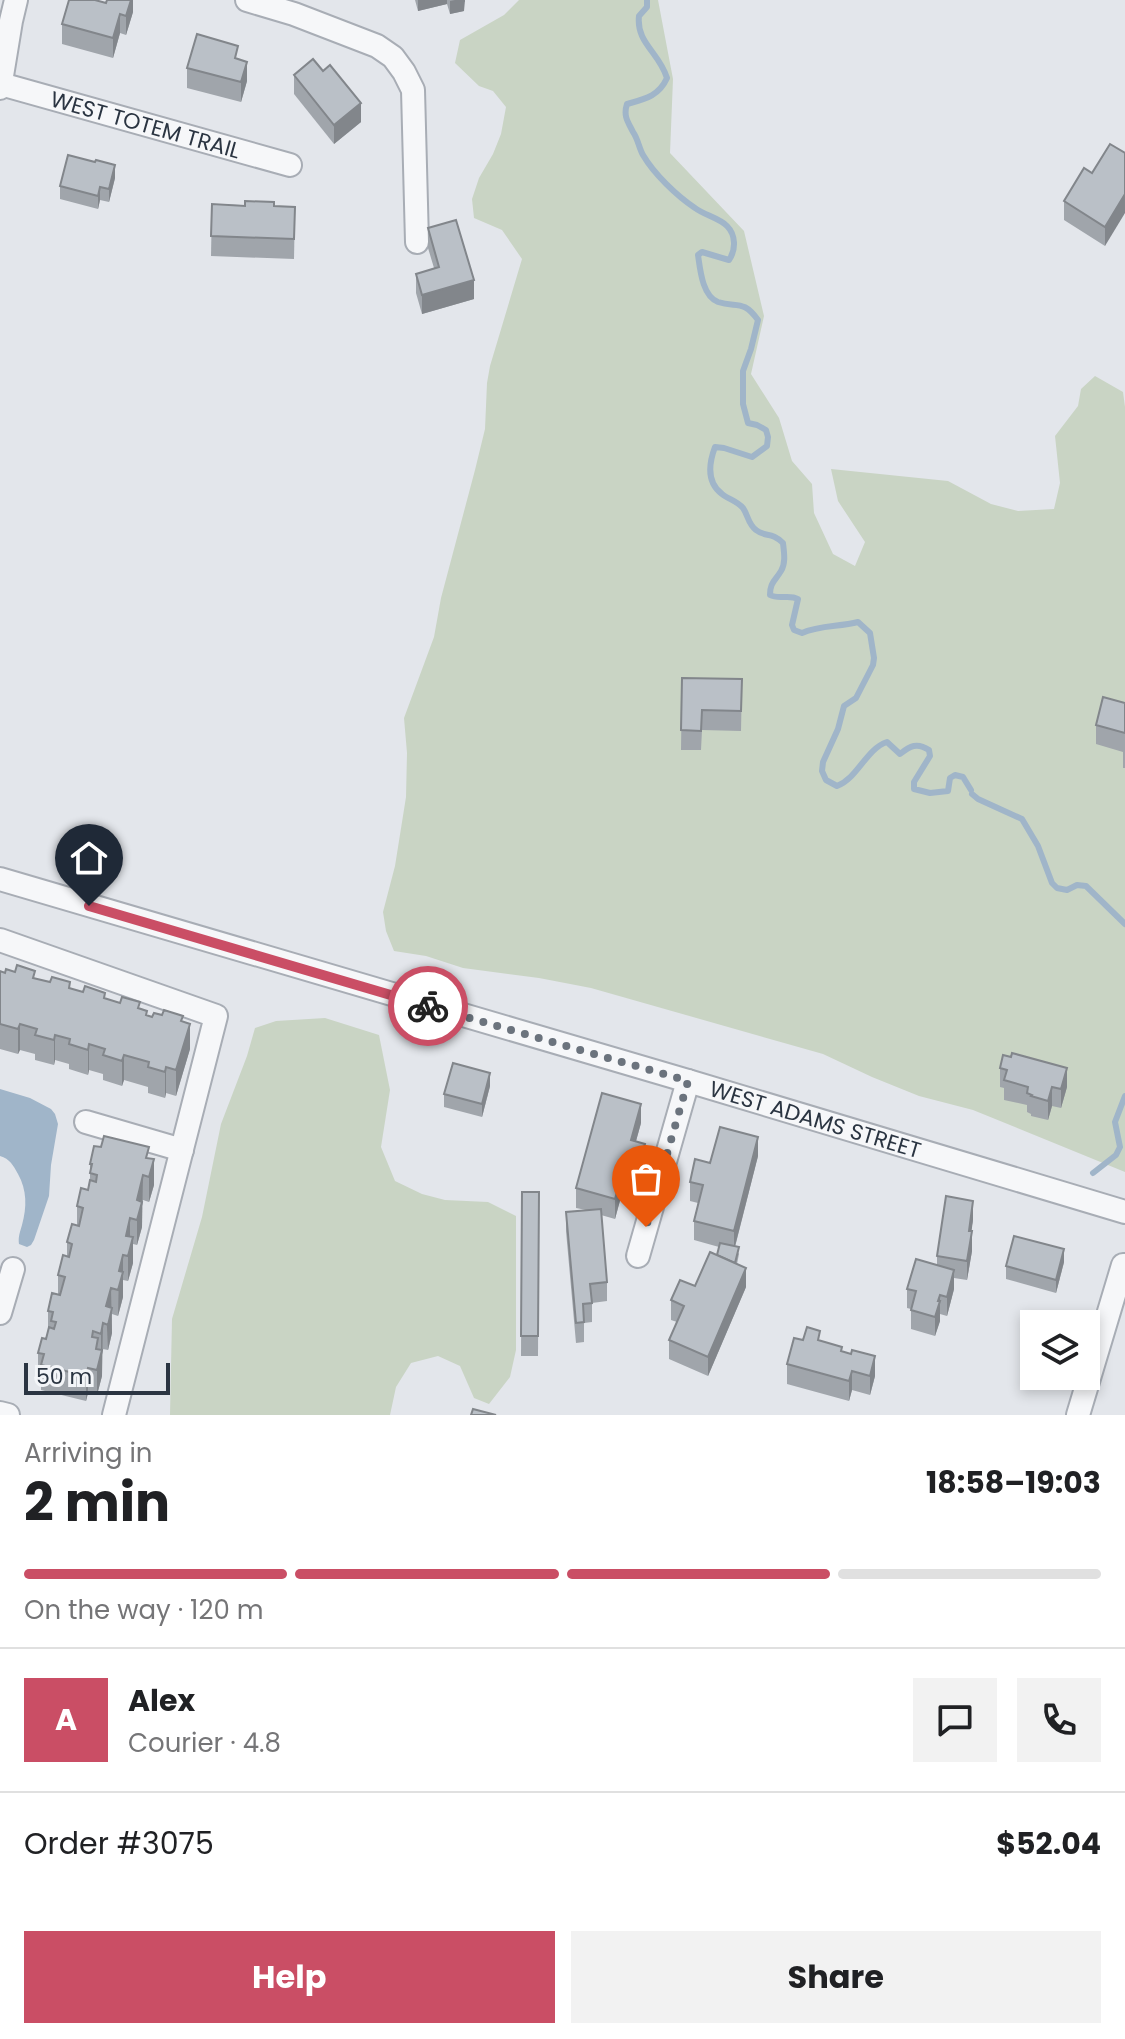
<!DOCTYPE html>
<html lang="en">
<head>
<meta charset="utf-8">
<style>
  body { margin:0; font-family:Poppins,sans-serif; background:#f2f2f2; color:#202124; height:100vh; display:flex; flex-direction:column; font-size:30px; white-space:nowrap }
  * { box-sizing:border-box; margin:0 }
  p { font-size:26px; color:#757577 }
  .icon { flex:none; width:44px; height:44px; fill:none; stroke:currentColor; stroke-width:2; stroke-linecap:round; stroke-linejoin:round }
  .map { position:relative; height:1415px; overflow:hidden }
  .panel { display:flex; flex-direction:column; background:#fff; flex:1 }
  .panel>* { flex:none }
  .tools { position:absolute; left:1020px; top:1310px; display:grid; gap:16px }
  .tools a { display:grid; place-items:center; width:80px; height:80px; border-radius:0px; background:#fff; box-shadow:0 4px 12px #0003; font-size:40px }
  .scale { position:absolute; left:24px; bottom:20px; width:146px; box-sizing:border-box; padding-left:8px; border:4px solid #2b3542; border-top:0; font-size:22px; line-height:28px; white-space:nowrap; color:#2b3542; -webkit-text-stroke:6px #f3f5f8; paint-order:stroke }
  .pin { position:absolute; display:grid; place-items:center; width:68px; height:68px; color:#fff; margin:-82px -34px; border-radius:50% 50% 50% 0; rotate:-45deg; box-shadow:0 0 8px #0007 }
  .pin .icon { rotate:45deg }
  .courier { position:absolute; display:grid; place-items:center; width:80px; height:80px; margin:-40px; border:6px solid #ca4e65; border-radius:50%; background:#fff; color:#222; box-shadow:0 2px 10px #0007 }
  .overview em { font-style:normal; font-weight:700 }
  .overview div { display:flex; flex-direction:column-reverse }
  .overview { display:flex; align-items:center; justify-content:space-between; height:136px; padding:0 24px }
  h1 { font-size:52px; font-weight:700; line-height:60px }
  .bar { display:grid; grid-template-columns:repeat(4,1fr); gap:12px 8px; align-content:center; height:96px; padding:0 24px }
  .bar i { height:10px; border-radius:6px; background:#e0e0e0 }
  .bar .on { background:#ca4e65 }
  .bar p { grid-column:span 4 }
  .line { display:flex; align-items:center; gap:20px; padding:0 24px; border-top:2px solid #e0e0e0 }
  .line div { flex:1 }
  .round { display:grid; place-items:center; flex:none; width:84px; height:84px; border-radius:0px; background:#f2f2f2 }
  .cta { display:flex; gap:16px; margin-top:auto; padding:16px 24px }
  .cta a { flex:1; height:92px; border-radius:0px; background:#ca4e65; color:#fff; font-size:32px; font-weight:700; line-height:92px; text-align:center }
  .cta a+a { background:#f2f2f2; color:#202124 }
  .map>svg:first-child { display:block }
</style>
</head>
<body>
<div class="map">
<svg width="1125" height="1415" viewBox="0 0 1125 1415">
  <rect width="100%" height="100%" fill="#e3e6eb"/>
  <!-- green -->
  <g fill="#c9d4c4">
    <polygon points="519,0 658,0 673,79 670,153 744,231 764,316 751,374 779,418 792,461 812,484 814,513 833,554 855,566 865,542 838,501 831,469 948,481 991,504 1018,511 1054,509 1060,483 1055,436 1078,406 1081,389 1095,376 1123,392 1125,407 1125,1172 973,1110 919,1096 872,1077 823,1054 591,988 539,978 463,968 426,956 394,951 386,931 383,912 395,866 406,797 407,753 404,718 434,637 441,598 475,470 485,429 487,383 490,366 522,259 502,230 474,218 472,199 479,178 493,154 501,134 506,107 493,91 479,86 455,63 460,40 504,15"/>
    <polygon points="325,1018 379,1035 390,1090 381,1147 395,1181 422,1194 445,1200 488,1202 516,1216 516,1350 510,1377 489,1404 474,1398 460,1366 438,1356 411,1363 396,1387 390,1415 170,1415 172,1319 202,1217 221,1124 247,1056 255,1028 276,1021"/>
  </g>
  <!-- water -->
  <path fill="#a0b5c9" d="M0 1089 30 1098 51 1109 55 1114 58 1124 51 1165 49 1196 34 1240 31 1245 27 1247 19 1244C18 1237 20 1232 22 1225 27 1207 27 1190 18 1174 13 1165 10 1159 0 1156Z"/>
  <g fill="none" stroke-linecap="round" stroke-linejoin="round">
    <!-- stream -->
    <g stroke="#a0b5c9" stroke-width="6">
      <path d="M647 0V7L639 16C636 43 659 52 667 78 659 96 645 99 627 104 623 116 628 122 633 132 638 139 639 148 643 155 654 174 677 196 695 208 704 215 719 218 727 226 736 235 736 250 729 260L702 252 698 255C700 268 702 296 718 302 737 308 743 299 758 320L751 349 743 371V404L748 423 757 425 766 430 768 437 767 446 752 457 724 448 715 447C709 463 706 482 722 494 728 499 737 501 743 508 748 515 748 524 756 530 766 538 771 531 783 543 784 552 786 563 781 571 775 581 770 582 770 595 779 600 789 594 798 599L792 625 794 630 802 633C820 625 839 627 858 622L870 633 874 658 873 665 856 698 844 706 838 729 823 762 822 771 826 780 837 786C858 778 866 749 887 742L900 754C910 746 917 742 929 750L930 756 914 782V789L930 793 948 791 950 778 955 775 963 777 971 790"/>
      <polyline points="972,794 978,799 1022,819 1038,846 1052,883 1057,888 1067,890 1077,885 1086,886 1125,924"/>
      <polyline points="1093,1173 1116,1155 1120,1147 1115,1122 1125,1096"/>
    </g>
    <!-- minor casing -->
    <g stroke="#a8adb5" stroke-width="26">
      <g id="minor">
        <polyline points="247,0 294,14 377,46 393,57 404,72 413,90 417,242"/>
        <path id="s1" d="M1 84 290 165"/>
        <polyline points="0,88 11,21 16,0"/>
        <path id="s2" d="M0 879 688 1081 1125 1212"/>
        <polyline points="0,940 216,1016 114,1415"/>
        <polyline points="86,1122 182,1150"/>
        <polyline points="638,1256 688,1081"/>
        <polyline points="0,1313 13,1269"/>
        <polyline points="0,1413 8,1415"/>
        <polyline points="1078,1415 1123,1265 1125,1265"/>
      </g>
    </g>
    <!-- minor -->
    <use href="#minor" stroke="#f6f7f9" stroke-width="22"/>
  </g>
  <!-- wall -->
  <g fill="#a0a5ab">
    <polygon points="133,0 133,12 126,35 120,33 113,58 62,44 62,24 106,3"/>
    <polygon points="415,0 465,0 465,2 464,2 464,11 450,14 447,4 418,11"/>
    <polygon points="238,59 247,81 241,102 187,88 187,68"/>
    <polygon points="323,71 361,122 334,144 294,94 294,75"/>
    <polygon points="1110,144 1105,246 1064,220 1064,201 1092,173"/>
    <polygon points="115,178 109,202 100,200 98,209 60,199 60,186"/>
    <polygon points="212,204 295,207 294,259 211,256"/>
    <polygon points="428,228 474,299 422,314 416,293 416,274 434,268 428,248"/>
    <polygon points="682,678 742,679 741,731 702,730 701,750 681,750"/>
    <polygon points="1125,703 1125,768 1123,768 1123,752 1096,744 1096,725"/>
    <polygon points="0,971 35,978 140,1009 147,1016 183,1021 190,1049 176,1096 166,1093 165,1098 148,1093 148,1087 124,1080 122,1086 103,1080 103,1074 89,1070 88,1075 69,1069 69,1064 55,1060 54,1065 35,1060 35,1054 20,1050 18,1054 0,1049"/>
    <polygon points="1000,1068 1067,1087 1061,1108 1052,1106 1048,1120 1031,1116 1031,1114 1027,1112 1027,1105 1004,1100 1004,1088 1000,1087"/>
    <polygon points="490,1086 482,1117 444,1107 444,1094"/>
    <polygon points="641,1123 636,1141 645,1163 639,1185 625,1182 615,1219 601,1215 607,1282 607,1301 592,1303 592,1322 584,1323 584,1342 576,1343 566,1231 566,1212 586,1210 576,1208 576,1188"/>
    <polygon points="758,1156 735,1247 739,1254 737,1264 746,1287 708,1376 669,1359 669,1340 677,1322 671,1320 671,1300 695,1286 717,1255 719,1247 694,1240 694,1221 698,1203 690,1201 690,1182 710,1163"/>
    <polygon points="149,1158 154,1185 149,1202 143,1200 142,1206 142,1227 137,1245 133,1244 133,1263 128,1281 123,1280 123,1297 118,1316 112,1314 112,1333 108,1350 103,1349 102,1355 102,1376 97,1395 88,1393 86,1401 41,1390 41,1379 38,1378 38,1353 46,1339 48,1331 48,1311 58,1295 58,1275 67,1256 67,1242 77,1225 77,1206 88,1190 90,1183 90,1164"/>
    <polygon points="522,1192 539,1192 538,1356 521,1356"/>
    <polygon points="973,1220 971,1231 972,1251 967,1280 954,1278 954,1289 947,1316 940,1314 940,1321 935,1336 911,1329 911,1309 907,1308 907,1289 937,1265 937,1256"/>
    <polygon points="1064,1262 1056,1293 1006,1279 1006,1266"/>
    <polygon points="803,1340 820,1341 842,1351 875,1376 870,1395 852,1390 849,1401 787,1384 787,1364"/>
  </g>
  <!-- shaded-wall -->
  <g fill="#82868b">
    <polygon points="131,0 133,0 133,12 126,35 126,16"/>
    <polygon points="418,0 447,0 447,4 418,11"/>
    <polygon points="455,0 465,0 464,11 450,14 450,1"/>
    <polygon points="120,14 120,33 113,58 113,38"/>
    <polygon points="247,62 247,81 241,102 241,82"/>
    <polygon points="361,103 361,122 334,144 334,125"/>
    <polygon points="115,165 115,178 109,202 109,189"/>
    <polygon points="100,187 100,200 98,209 98,196"/>
    <polygon points="1125,194 1125,213 1105,246 1105,227"/>
    <polygon points="474,280 474,299 422,314 422,295"/>
    <polygon points="20,1024 20,1050 18,1054 18,1029"/>
    <polygon points="190,1024 190,1049 176,1096 176,1070"/>
    <polygon points="55,1035 55,1060 54,1065 54,1040"/>
    <polygon points="89,1044 89,1070 88,1075 88,1050"/>
    <polygon points="124,1055 124,1080 122,1086 122,1061"/>
    <polygon points="166,1067 166,1093 165,1098 165,1072"/>
    <polygon points="1067,1068 1067,1087 1061,1108 1061,1089"/>
    <polygon points="490,1073 490,1086 482,1117 482,1104"/>
    <polygon points="1052,1087 1052,1106 1048,1120 1048,1101"/>
    <polygon points="641,1104 641,1123 631,1159 631,1140"/>
    <polygon points="758,1137 758,1156 734,1250 734,1231"/>
    <polygon points="645,1144 645,1163 639,1185 639,1166"/>
    <polygon points="154,1159 154,1185 149,1202 149,1177"/>
    <polygon points="625,1162 625,1182 615,1219 615,1199"/>
    <polygon points="143,1175 142,1227 137,1245 137,1200"/>
    <polygon points="973,1201 973,1220 969,1250 969,1231"/>
    <polygon points="130,1218 130,1243 126,1236"/>
    <polygon points="972,1231 972,1251 967,1280 967,1261"/>
    <polygon points="133,1237 133,1263 128,1281 128,1256"/>
    <polygon points="1064,1249 1064,1262 1056,1293 1056,1280"/>
    <polygon points="123,1255 123,1297 118,1316 119,1271"/>
    <polygon points="746,1268 746,1287 708,1376 708,1357"/>
    <polygon points="954,1270 954,1289 947,1316 947,1297"/>
    <polygon points="111,1288 112,1333 108,1350 106,1306"/>
    <polygon points="940,1295 940,1321 935,1336 935,1317"/>
    <polygon points="103,1323 102,1376 97,1395 97,1370 101,1354 101,1334"/>
    <polygon points="875,1356 875,1376 870,1395 870,1376"/>
    <polygon points="88,1368 88,1393 86,1401 86,1376"/>
    <polygon points="852,1371 852,1390 849,1401 849,1381"/>
  </g>
  <!-- building -->
  <g fill="#bac0c7" stroke="#82868b" stroke-width="2">
    <polygon points="69,0 95,0 106,3 107,0 131,0 126,16 120,14 113,38 62,24"/>
    <polygon points="197,34 238,46 235,58 247,62 241,82 187,68"/>
    <polygon points="313,59 323,71 330,65 361,103 334,125 294,75"/>
    <polygon points="1110,144 1125,153 1125,194 1105,227 1064,201 1084,168 1092,173"/>
    <polygon points="68,155 95,162 96,160 115,165 109,189 100,187 98,196 60,186"/>
    <polygon points="245,201 274,202 274,206 295,207 294,239 211,236 212,204 245,206"/>
    <polygon points="456,220 474,280 422,295 416,274 439,267 428,228"/>
    <polygon points="682,678 742,679 741,711 702,710 701,731 681,730"/>
    <polygon points="1103,697 1125,703 1125,733 1096,725"/>
    <polygon points="17,965 35,971 33,978 50,982 52,977 70,982 69,988 83,992 85,986 105,993 104,998 120,1003 122,997 140,1002 138,1008 147,1011 146,1015 152,1017 154,1013 162,1015 164,1010 183,1016 181,1021 190,1024 176,1070 166,1067 165,1072 148,1067 149,1062 124,1055 122,1061 103,1055 105,1049 89,1044 88,1050 69,1044 70,1039 55,1035 54,1040 35,1035 37,1029 20,1024 18,1029 0,1024 0,971 5,973 6,969 15,972"/>
    <polygon points="1012,1053 1067,1068 1061,1089 1052,1087 1048,1101 1031,1096 1032,1095 1027,1093 1028,1087 1004,1080 1007,1070 1000,1068 1003,1055 1011,1057"/>
    <polygon points="453,1063 490,1073 482,1104 444,1094"/>
    <polygon points="602,1093 641,1104 631,1140 645,1144 639,1166 625,1162 615,1199 576,1188"/>
    <polygon points="720,1127 758,1137 734,1231 694,1221 703,1185 690,1182 695,1159 710,1163"/>
    <polygon points="104,1136 149,1147 146,1158 154,1159 149,1177 143,1175 137,1200 142,1202 137,1220 130,1218 126,1236 133,1237 128,1256 123,1255 119,1271 123,1272 118,1290 111,1288 106,1306 112,1308 108,1325 103,1323 101,1334 93,1331 92,1337 98,1338 96,1349 102,1350 97,1370 88,1368 86,1376 41,1365 44,1354 38,1353 42,1338 46,1339 49,1327 54,1329 56,1322 51,1321 53,1312 48,1311 52,1293 60,1295 65,1277 58,1275 63,1255 69,1257 72,1244 67,1242 72,1224 79,1226 83,1208 77,1206 81,1188 88,1190 90,1180 96,1182 97,1175 90,1173 92,1164 90,1164 94,1146 101,1147"/>
    <polygon points="522,1192 539,1192 538,1336 521,1336"/>
    <polygon points="946,1196 973,1201 969,1231 972,1231 967,1261 937,1256"/>
    <polygon points="601,1209 607,1282 590,1284 592,1303 583,1304 584,1322 576,1323 566,1212"/>
    <polygon points="1014,1236 1064,1249 1056,1280 1006,1266"/>
    <polygon points="720,1243 739,1247 735,1263 717,1255"/>
    <polygon points="710,1252 746,1268 708,1357 669,1340 684,1306 671,1300 680,1280 695,1286"/>
    <polygon points="916,1259 954,1270 947,1297 940,1295 938,1301 940,1301 935,1317 911,1310 916,1291 907,1289"/>
    <polygon points="807,1327 820,1331 818,1340 842,1347 841,1351 851,1354 852,1350 875,1356 870,1376 852,1371 849,1381 787,1364 794,1338 803,1340"/>
    <polygon points="473,1409 496,1415 471,1415"/>
  </g>
  <g fill="none" stroke-linecap="round" stroke-linejoin="round">
    <!-- done -->
    <polyline stroke="#6b737d" stroke-width="8" stroke-dasharray="0 14.4" points="428,1006 688,1081 646,1227"/>
    <!-- route -->
    <polyline stroke="#ca4e65" stroke-width="10" points="89,906 428,1006"/>
  </g>
  <g text-anchor="middle" stroke-width="7" stroke-linejoin="round" paint-order="stroke">
    <!-- street labels -->
    <g font-size="22" fill="#2b3542" stroke="#f3f5f8">
      <text dy="8" stroke="none"><textPath href="#s1" startOffset="150">WEST TOTEM TRAIL</textPath></text>
      <text dy="8" stroke="none"><textPath href="#s2" startOffset="850">WEST ADAMS STREET</textPath></text>
    </g>
  </g>
</svg>
<div class="tools">
<a><svg class="icon" aria-label="layers" viewBox="0 0 24 24"><path d="M12 4l9 5-9 5-9-5zM3 14l9 5 9-5"/></svg></a>
</div>
<div class="scale">50 m</div>
<div class="pin" style="left:646px;top:1227px;background:#ea580c"><svg class="icon" aria-label="bag" viewBox="0 0 24 24"><path d="M5 8h14l-1 12H6zM9 8a3 3 0 0 1 6 0"/></svg></div>
<div class="pin" style="left:89px;top:906px;background:#1f2937"><svg class="icon" aria-label="home" viewBox="0 0 24 24"><path d="M3 11l9-7 9 7M6 9v11h12V9"/></svg></div>
<div class="courier" style="left:428px;top:1006px"><svg class="icon" aria-label="bike" viewBox="0 0 24 24"><circle cx="6" cy="16" r="4"/><circle cx="18" cy="16" r="4"/><path d="M6 16l4-8h5l3 8M10 8l3 8H6M13 5h3"/></svg></div>
</div>
<section class="panel">
<div class="overview"><div><h1>2 min</h1><p>Arriving in</p></div><em>18:58–19:03</em></div>
<div class="bar"><i class="on"></i><i class="on"></i><i class="on"></i><i></i><p>On the way · 120 m</p></div>
<div class="line" style="height:144px"><b class="round" style="background:#ca4e65;color:#fff">A</b><div><b>Alex</b><p>Courier · 4.8</p></div><a class="round"><svg class="icon" aria-label="chat" viewBox="0 0 24 24"><path d="M4 5h16v11H9l-5 4z"/></svg></a><a class="round"><svg class="icon" aria-label="phone" viewBox="0 0 24 24"><path d="M5 4h4l2 5-3 2q2 4 5 5l2-3 5 2v4C11 20 4 13 5 4z"/></svg></a></div>
<div class="line" style="height:104px"><div>Order #3075</div><b>$52.04</b></div>
<div class="cta"><a>Help</a><a>Share</a></div>
</section>
</body>
</html>
